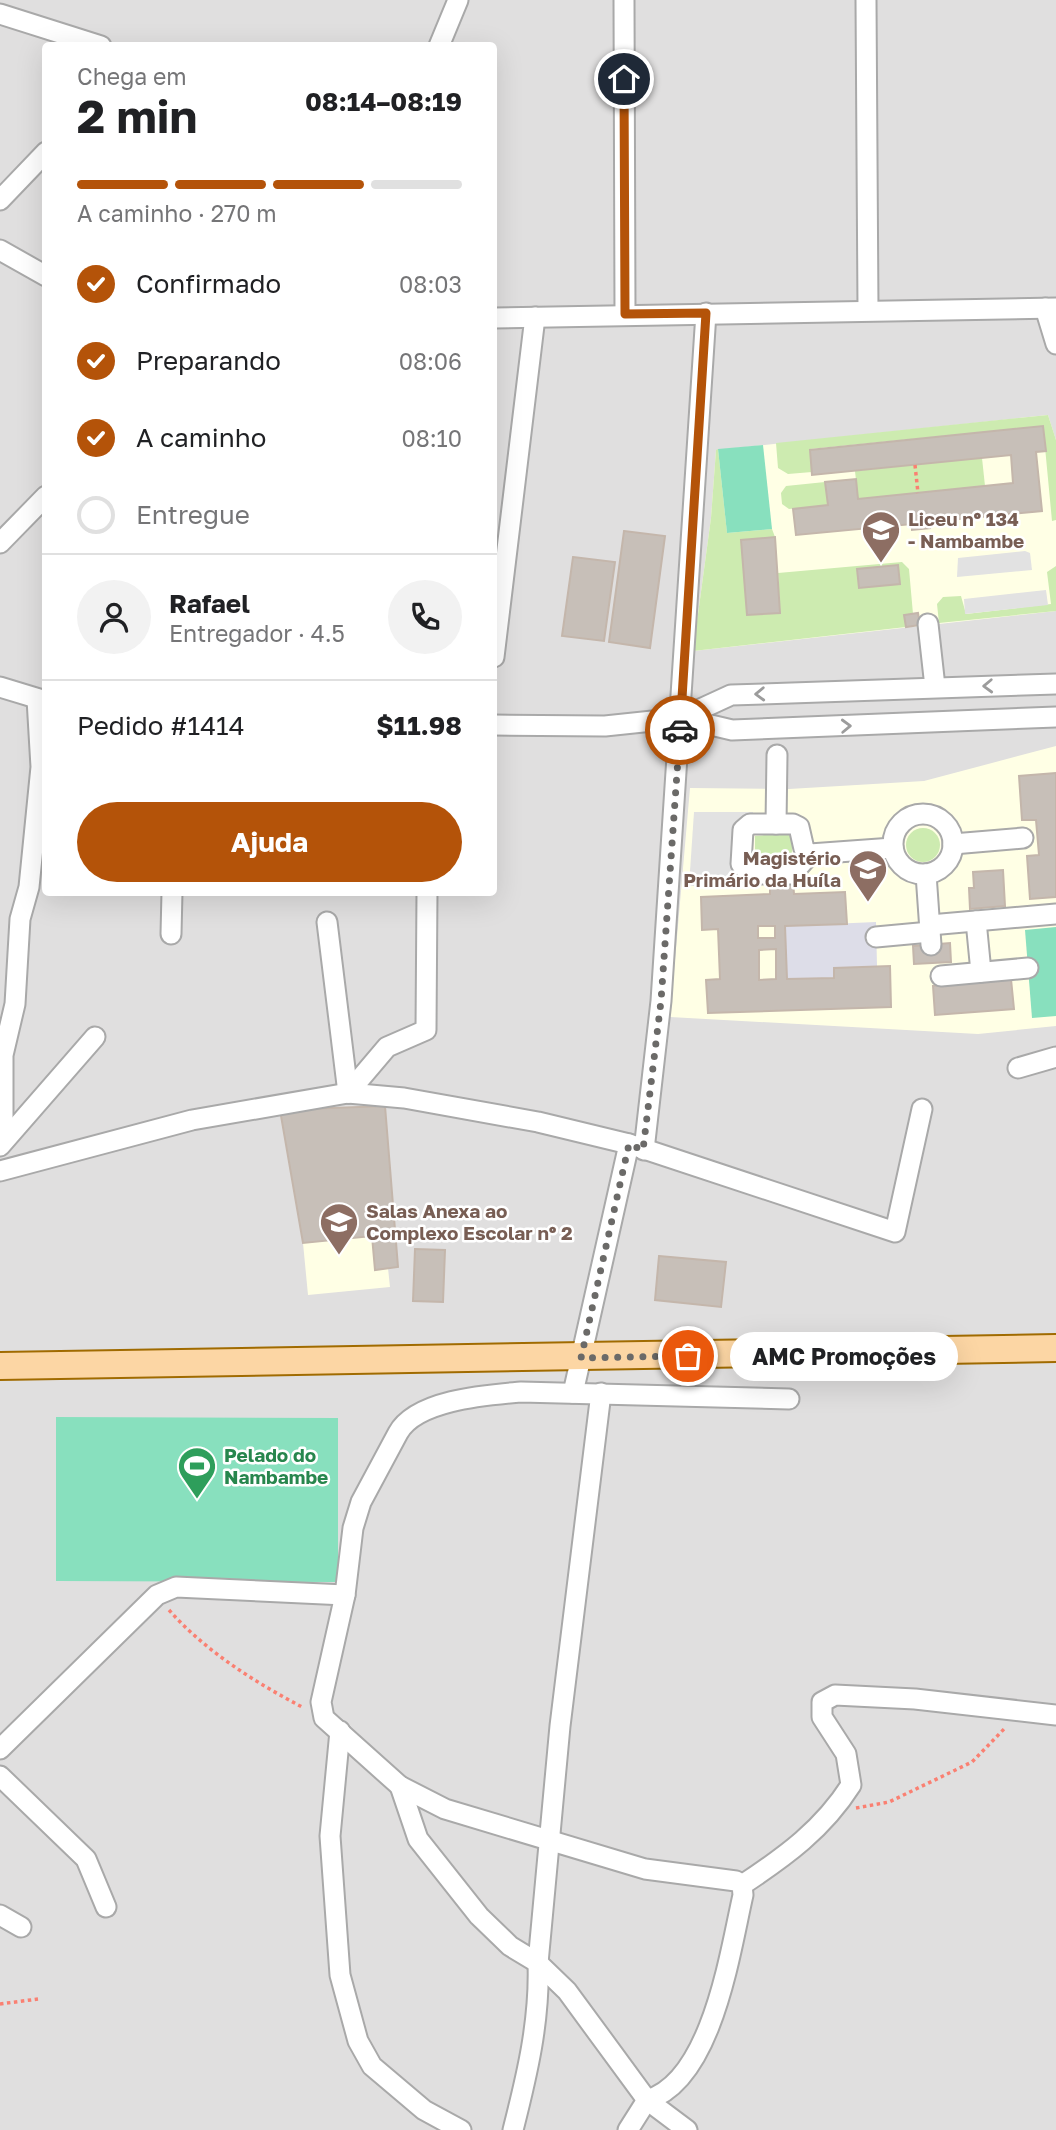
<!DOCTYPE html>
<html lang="pt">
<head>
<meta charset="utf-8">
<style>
  body { margin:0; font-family:"Golos Text",sans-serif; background:#f2f2f2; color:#202124; height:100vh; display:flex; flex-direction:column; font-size:26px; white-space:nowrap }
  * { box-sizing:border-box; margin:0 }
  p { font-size:23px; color:#757577 }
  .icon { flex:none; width:38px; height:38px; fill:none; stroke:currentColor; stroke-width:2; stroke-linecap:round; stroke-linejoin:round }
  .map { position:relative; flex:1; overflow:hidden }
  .drawer { position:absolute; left:42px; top:42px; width:455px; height:854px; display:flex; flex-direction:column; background:#fff; border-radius:7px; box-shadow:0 7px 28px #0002 }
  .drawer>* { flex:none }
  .pin { position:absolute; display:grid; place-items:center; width:60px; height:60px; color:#fff; margin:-30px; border:4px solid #fff; border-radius:50%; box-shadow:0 2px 7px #0007 }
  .courier { position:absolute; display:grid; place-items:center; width:70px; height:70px; margin:-35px; border:5px solid #b45309; border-radius:50%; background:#fff; color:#222; box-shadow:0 2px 9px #0007 }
  .bubble { position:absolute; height:49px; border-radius:24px; background:#fff; box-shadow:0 7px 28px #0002; font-size:23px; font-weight:700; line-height:49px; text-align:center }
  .head em { font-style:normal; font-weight:700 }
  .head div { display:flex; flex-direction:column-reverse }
  .head { display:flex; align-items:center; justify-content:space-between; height:119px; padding:0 35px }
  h1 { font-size:46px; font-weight:700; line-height:52px }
  .bar { display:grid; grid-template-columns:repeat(4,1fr); gap:10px 7px; align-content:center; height:84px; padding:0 35px }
  .bar i { height:9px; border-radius:5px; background:#e0e0e0 }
  .bar .on { background:#b45309 }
  .bar p { grid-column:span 4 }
  .line { display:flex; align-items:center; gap:18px; padding:0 35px; border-top:2px solid #e0e0e0 }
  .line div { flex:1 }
  .round { display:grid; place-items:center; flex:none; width:74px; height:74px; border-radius:37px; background:#f2f2f2 }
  ol { padding:0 35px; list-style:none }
  li { display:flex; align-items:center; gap:21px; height:77px }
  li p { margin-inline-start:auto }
  li .icon { padding:7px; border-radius:50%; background:#b45309; color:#fff; stroke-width:4 }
  li:last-child { color:#757577 }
  li i { width:38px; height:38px; border:4px solid #e0e0e0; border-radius:50% }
  .primary-button { display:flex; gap:14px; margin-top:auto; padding:14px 35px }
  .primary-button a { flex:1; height:80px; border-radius:42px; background:#b45309; color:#fff; font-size:28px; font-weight:700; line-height:80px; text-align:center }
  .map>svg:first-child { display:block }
</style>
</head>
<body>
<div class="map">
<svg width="1056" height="2130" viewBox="0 0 1056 2130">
  <rect width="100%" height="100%" fill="#f2efe9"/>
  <!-- residential -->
  <path fill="#e0dfdf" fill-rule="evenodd" d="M0 0H1056V2130H0ZM46 46H494V892H46Z"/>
  <!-- education -->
  <g fill="#ffffe5">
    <polygon points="1048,415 1056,440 1056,611 693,651 711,518 716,450"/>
    <polygon points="1056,746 1056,1026 978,1034 670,1017 690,788 789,789 924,781"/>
    <polygon points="372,1236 375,1269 388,1268 390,1287 308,1295 303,1243"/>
  </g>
  <!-- grass -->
  <g fill="#cdebb0">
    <polygon points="1048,415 1056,440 1056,520 1052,521 1043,426 810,449 812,472 788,474 778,468 776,443"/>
    <polygon points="718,449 727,533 772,529 775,537 741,540 748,615 780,612 778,573 902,562 909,569 913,614 904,615 906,627 693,651 711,518 716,450"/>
    <polygon points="982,458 985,486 858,499 855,471"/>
    <polygon points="825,482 828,505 789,509 782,504 781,493 786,486"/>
    <polygon points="1056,566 1056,611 939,623 937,604 943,597 961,596 966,614 1051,604 1047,572"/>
    <circle cx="923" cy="845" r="17"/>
    <polygon points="787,833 793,840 791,861 755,861 755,836"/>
  </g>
  <!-- pitch -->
  <g fill="#88e0be">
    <polygon points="763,445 772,529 727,533 718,449"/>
    <polygon points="1056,927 1056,1016 1032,1018 1025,930"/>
    <polygon points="56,1417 338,1418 338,1582 56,1581"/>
  </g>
  <!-- parking -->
  <g fill="#e2e2e2">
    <polygon points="1025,551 1030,553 1032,570 957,577 958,558"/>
    <polygon points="1046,590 1048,605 965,614 964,599"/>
    <polygon points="694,812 753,812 751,885 689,886"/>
  </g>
  <!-- plaza -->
  <polygon fill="#dddde8" points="876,922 877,966 834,968 834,978 787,979 785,926"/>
  <!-- building -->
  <g fill="#c7bfb8" stroke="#c4b6ab" stroke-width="2" fill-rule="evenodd">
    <polygon points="1043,426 1046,451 1036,452 1042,511 929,522 930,528 912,530 912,524 796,535 793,509 828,505 825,482 856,479 858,499 1013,483 1011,455 812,475 810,450"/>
    <polygon points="624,531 665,536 650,648 609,642"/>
    <polygon points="775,537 780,613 747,615 741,540"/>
    <polygon points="573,557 615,562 604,641 562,636"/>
    <polygon points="898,565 900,584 859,588 857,569"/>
    <polygon points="918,613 920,625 906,627 904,615"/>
    <polygon points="1056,773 1056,897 1030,899 1027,856 1039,855 1036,820 1022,820 1019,776"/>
    <polygon points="1003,870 1005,906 970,909 969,888 974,888 973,872"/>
    <path d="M793 881 794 894 845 892 847 924 785 926 787 979 834 978V968L890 966 891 1007 708 1013 706 980 720 979 718 929 702 930 701 897 770 894V882ZM758 926H775V938H758ZM776 949V979L759 980V950Z"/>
    <polygon points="950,943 951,962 914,964 913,946"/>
    <polygon points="1011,979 1014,1009 935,1015 933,986"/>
    <polygon points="385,1106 398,1267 375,1270 372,1236 303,1243 280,1110"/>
    <polygon points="415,1249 445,1250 443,1302 413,1301"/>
    <polygon points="659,1256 726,1262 721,1307 655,1300"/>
  </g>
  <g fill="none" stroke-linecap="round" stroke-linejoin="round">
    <!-- minor casing -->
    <g stroke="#a9a9a9" stroke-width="23">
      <g id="minor">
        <polyline points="624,0 625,314"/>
        <polyline points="866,0 868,310"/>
        <polyline points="0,14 101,46"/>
        <polyline points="439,46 458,0"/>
        <polyline points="0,200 46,152"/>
        <polyline points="0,250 46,276"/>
        <polyline points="1045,308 1056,344"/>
        <polyline points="494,318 1056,308"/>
        <polyline points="0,543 46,496"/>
        <polyline points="928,624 935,687"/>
        <polyline points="494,657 535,317"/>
        <polyline points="0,687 46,701"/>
        <polyline points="681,718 731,695 1056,684"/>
        <polyline points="494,725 605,726 681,718 732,730 1056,717"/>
        <circle cx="923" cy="844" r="30"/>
        <polyline points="776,824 777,755"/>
        <polyline points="953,844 1023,838"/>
        <polyline points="810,854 804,849 799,827 793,824 750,824 743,830 741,864 750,874 792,874 810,854 893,848"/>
        <polyline points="926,874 931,945"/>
        <polyline points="976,921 981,972"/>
        <polyline points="327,922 348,1093"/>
        <polyline points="930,925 1056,914"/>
        <polyline points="171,934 172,892"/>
        <polyline points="876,937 930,932"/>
        <polyline points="941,976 1028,968"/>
        <polyline points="1018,1068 1056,1057"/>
        <polyline points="348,1093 387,1047 426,1030 427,892"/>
        <polyline points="3,1140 3,1055 15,1004 20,919 29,887 41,767 37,699"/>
        <polyline points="0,1146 95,1037"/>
        <polyline points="644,1150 661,1001 706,313"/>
        <polyline points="0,1171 192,1120 348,1093 404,1098 538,1122 629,1144 895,1232 922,1109"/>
        <polyline points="573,1393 629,1144"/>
        <polyline points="340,1731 330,1836 340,1975 358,2041 372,2066 424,2110 461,2130"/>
        <polyline points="0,1749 157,1595 176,1587 345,1595"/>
        <polyline points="0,1776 86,1859 106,1907"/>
        <polyline points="400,1786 418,1839 479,1916 510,1946 538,1963 567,1991 647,2100 687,2130"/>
        <path d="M742 1885C786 1856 823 1829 851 1785L846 1754 822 1717V1702L835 1695 915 1699 1056 1715"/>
        <polyline points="0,1915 21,1927"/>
        <path d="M513 2130C527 2075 540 2021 538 1963L560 1726 601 1393"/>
        <path d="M628 2130 647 2100C712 2081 730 1952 743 1895L742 1885 736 1881 645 1869 445 1809 400 1786 324 1718 321 1702 345 1595 353 1528 361 1502 398 1433C416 1400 486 1395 521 1392L789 1399"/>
      </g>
    </g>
    <!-- major casing -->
    <g stroke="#a06b00" stroke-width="30">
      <polyline id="major" points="0,1366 1056,1348"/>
    </g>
    <!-- path -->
    <g stroke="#fa8072" stroke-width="3.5" stroke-dasharray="3.5 3.5" stroke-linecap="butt">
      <polyline points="915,465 918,493"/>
      <path d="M169 1610C205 1651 256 1683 304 1708"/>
      <polyline points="856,1808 889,1802 972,1762 1006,1727"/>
      <polyline points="0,2004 38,1999"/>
    </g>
    <!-- minor -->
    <use href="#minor" stroke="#fff" stroke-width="19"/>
    <!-- major -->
    <use href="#major" stroke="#fcd6a4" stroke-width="26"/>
  </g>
  <!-- one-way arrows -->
  <defs><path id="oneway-chevron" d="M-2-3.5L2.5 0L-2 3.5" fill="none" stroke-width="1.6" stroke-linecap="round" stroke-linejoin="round" transform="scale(1.75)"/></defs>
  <g stroke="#9c9c9c">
    <use href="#oneway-chevron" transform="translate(988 686) rotate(178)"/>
    <use href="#oneway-chevron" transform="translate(760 694) rotate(178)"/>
    <use href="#oneway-chevron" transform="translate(846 726) rotate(-2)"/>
  </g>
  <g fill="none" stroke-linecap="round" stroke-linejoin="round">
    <!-- done -->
    <polyline stroke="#6b6a68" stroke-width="7" stroke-dasharray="0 12.6" points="680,730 661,1001 643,1150 629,1144 581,1358 688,1356"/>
    <!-- route -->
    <polyline stroke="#b45309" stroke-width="9" points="624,79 625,314 706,313 680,730"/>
  </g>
  <!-- icons -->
  <defs>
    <g id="school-pin" transform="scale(2.0125)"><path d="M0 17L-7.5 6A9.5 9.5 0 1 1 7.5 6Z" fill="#8d6e63" stroke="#fff"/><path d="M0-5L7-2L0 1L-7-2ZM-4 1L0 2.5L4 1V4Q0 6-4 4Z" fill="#fff"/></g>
    <g id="stadium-pin" transform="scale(2.0125)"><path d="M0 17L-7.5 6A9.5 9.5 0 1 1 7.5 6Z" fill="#2e9e5b" stroke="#fff"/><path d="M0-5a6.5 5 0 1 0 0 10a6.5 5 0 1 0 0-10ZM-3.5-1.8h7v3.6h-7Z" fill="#fff"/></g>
  </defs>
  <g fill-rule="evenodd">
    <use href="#school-pin" x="881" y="530"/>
    <use href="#school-pin" x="868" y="869"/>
    <use href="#school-pin" x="339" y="1222"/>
    <use href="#stadium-pin" x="197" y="1466"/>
  </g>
  <g text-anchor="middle" stroke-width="5" stroke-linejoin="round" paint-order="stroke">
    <!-- education labels -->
    <g font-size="19" font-weight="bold" fill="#785e54" stroke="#fff" text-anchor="start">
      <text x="908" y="526">Liceu nº 134<tspan x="908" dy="22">- Nambambe</tspan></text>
      <text x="841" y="865" text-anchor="end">Magistério<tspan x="841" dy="22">Primário da Huíla</tspan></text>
      <text x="366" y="1218">Salas Anexa ao<tspan x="366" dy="22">Complexo Escolar nº 2</tspan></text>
    </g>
    <!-- leisure labels -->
    <g font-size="19" font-weight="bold" fill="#27864d" stroke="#fff" text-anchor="start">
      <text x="224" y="1462">Pelado do<tspan x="224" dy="22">Nambambe</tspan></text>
    </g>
  </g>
</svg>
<div class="pin" style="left:688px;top:1356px;background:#ea580c"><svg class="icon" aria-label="bag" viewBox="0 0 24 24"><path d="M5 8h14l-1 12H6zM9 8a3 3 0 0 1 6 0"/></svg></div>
<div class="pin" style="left:624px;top:79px;background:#1f2937"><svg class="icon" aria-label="home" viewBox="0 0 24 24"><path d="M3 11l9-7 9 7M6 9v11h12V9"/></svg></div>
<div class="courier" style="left:680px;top:730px"><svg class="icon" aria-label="car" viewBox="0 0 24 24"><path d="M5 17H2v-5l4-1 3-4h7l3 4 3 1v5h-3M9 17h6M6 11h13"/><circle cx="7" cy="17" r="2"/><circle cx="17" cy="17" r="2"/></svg></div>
<div class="bubble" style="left:730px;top:1332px;width:228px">AMC Promoções</div>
<section class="drawer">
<div class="head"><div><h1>2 min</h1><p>Chega em</p></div><em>08:14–08:19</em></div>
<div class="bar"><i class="on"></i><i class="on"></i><i class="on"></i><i></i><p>A caminho · 270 m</p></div>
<ol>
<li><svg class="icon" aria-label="check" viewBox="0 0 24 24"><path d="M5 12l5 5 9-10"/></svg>Confirmado<p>08:03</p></li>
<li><svg class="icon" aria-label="check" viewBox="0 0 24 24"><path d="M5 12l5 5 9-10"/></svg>Preparando<p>08:06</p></li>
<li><svg class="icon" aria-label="check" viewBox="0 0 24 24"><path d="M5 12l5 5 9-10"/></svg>A caminho<p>08:10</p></li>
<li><i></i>Entregue</li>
</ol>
<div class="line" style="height:126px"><a class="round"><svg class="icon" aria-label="person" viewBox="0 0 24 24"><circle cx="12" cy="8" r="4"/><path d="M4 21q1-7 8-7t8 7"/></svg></a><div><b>Rafael</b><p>Entregador · 4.5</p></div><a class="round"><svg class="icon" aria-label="phone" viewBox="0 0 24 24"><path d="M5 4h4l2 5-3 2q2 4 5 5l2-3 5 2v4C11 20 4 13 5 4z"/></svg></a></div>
<div class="line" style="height:91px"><div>Pedido #1414</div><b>$11.98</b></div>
<div class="primary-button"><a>Ajuda</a></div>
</section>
</div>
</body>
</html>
